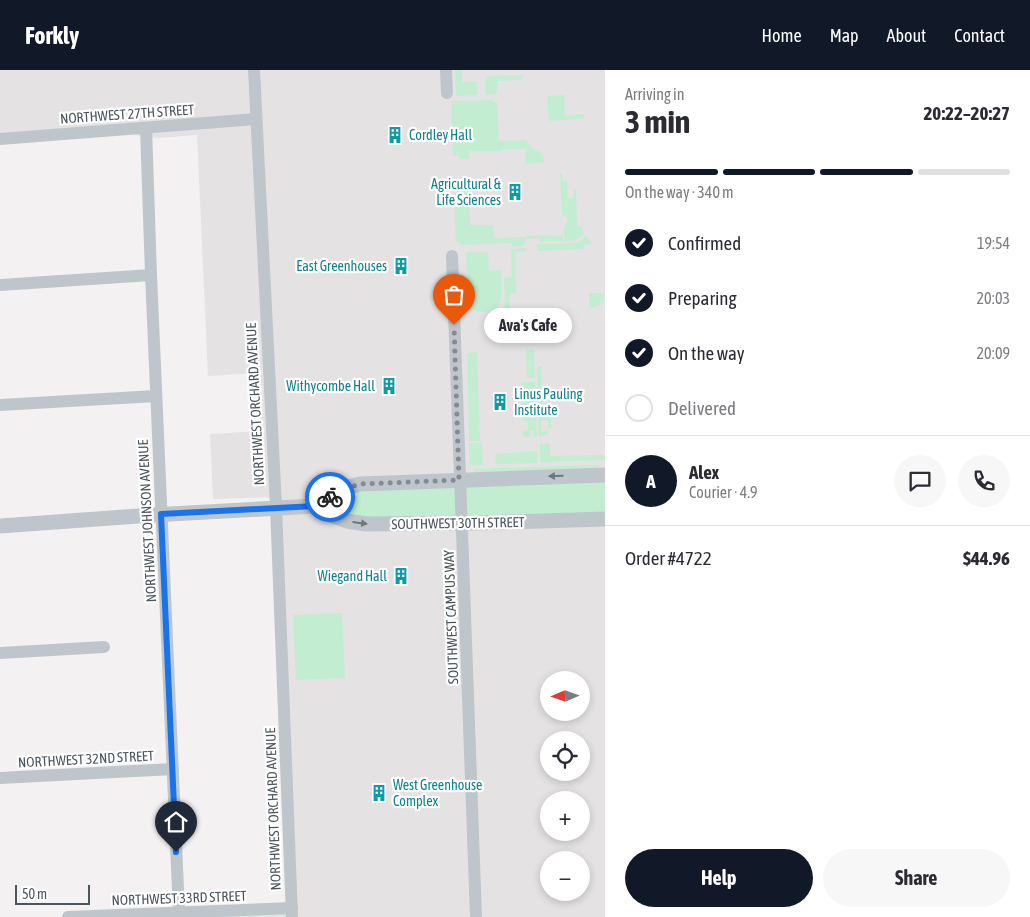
<!DOCTYPE html>
<html lang="en">
<head>
<meta charset="utf-8">
<style>
  body { margin:0; font-family:"Asap Condensed",sans-serif; background:#f7f7f7; color:#2b2b33; height:100vh; display:flex; flex-direction:column; font-size:19px; white-space:nowrap }
  * { box-sizing:border-box; margin:0 }
  p { font-size:16px; color:#7c7c81 }
  .icon { flex:none; width:28px; height:28px; fill:none; stroke:currentColor; stroke-width:2; stroke-linecap:round; stroke-linejoin:round }
  .map { position:relative; flex:1; overflow:hidden }
  .details { display:flex; flex-direction:column; background:#fff; width:425px }
  .details>* { flex:none }
  .needle { width:32px; rotate:268deg }
  .tools { position:absolute; left:540px; top:601px; display:grid; gap:10px }
  .tools a { display:grid; place-items:center; width:50px; height:50px; border-radius:50%; background:#fff; box-shadow:0 2px 8px #0003; font-size:25px }
  .scale { position:absolute; left:15px; bottom:12px; width:75px; box-sizing:border-box; padding-left:5px; border:2px solid #4a555d; border-top:0; font-size:14px; line-height:18px; white-space:nowrap; color:#4a555d; -webkit-text-stroke:4px #fff; paint-order:stroke }
  .pin { position:absolute; display:grid; place-items:center; width:42px; height:42px; color:#fff; margin:-51px -21px; border-radius:50% 50% 50% 0; rotate:-45deg; box-shadow:0 0 5px #0007 }
  .pin .icon { rotate:45deg }
  .courier { position:absolute; display:grid; place-items:center; width:50px; height:50px; margin:-25px; border:4px solid #1a73e8; border-radius:50%; background:#fff; color:#222; box-shadow:0 1px 6px #0007 }
  .bubble { position:absolute; height:35px; border-radius:18px; background:#fff; box-shadow:0 2px 8px #0003; font-size:16px; font-weight:700; line-height:35px; text-align:center }
  .summary em { font-style:normal; font-weight:700 }
  .summary div { display:flex; flex-direction:column-reverse }
  .summary { display:flex; align-items:center; justify-content:space-between; height:85px; padding:0 20px }
  h1 { font-size:32px; font-weight:700; line-height:38px }
  .bar { display:grid; grid-template-columns:repeat(4,1fr); gap:8px 5px; align-content:center; height:60px; padding:0 20px }
  .bar i { height:6px; border-radius:4px; background:#e1e1e2 }
  .bar .selected { background:#111827 }
  .bar p { grid-column:span 4 }
  .line { display:flex; align-items:center; gap:12px; padding:0 20px; border-top:1px solid #e1e1e2 }
  .line div { flex:1 }
  .round { display:grid; place-items:center; flex:none; width:52px; height:52px; border-radius:26px; background:#f7f7f7 }
  ol { padding:0 20px; list-style:none }
  li { display:flex; align-items:center; gap:15px; height:55px }
  li p { margin-inline-start:auto }
  li .icon { padding:5px; border-radius:50%; background:#111827; color:#fff; stroke-width:4 }
  li:last-child { color:#7c7c81 }
  li i { width:28px; height:28px; border:2px solid #e1e1e2; border-radius:50% }
  .cta { display:flex; gap:10px; margin-top:auto; padding:10px 20px }
  .cta a { flex:1; height:58px; border-radius:30px; background:#111827; color:#fff; font-size:20px; font-weight:700; line-height:58px; text-align:center }
  .cta a+a { background:#f7f7f7; color:#2b2b33 }
  header { display:flex; align-items:center; gap:30px; box-sizing:border-box; height:70px; padding:0 25px; background:#111827; color:#fff }
  header strong { font-size:24px }
  nav { display:flex; gap:28px; margin-inline-start:auto; font-size:18px }
  main { display:flex; flex:1; min-height:0 }
  .map>svg:first-child { display:block }
</style>
</head>
<body>
<header>
<strong>Forkly</strong>
<nav><a>Home</a><a>Map</a><a>About</a><a>Contact</a></nav>
</header>
<main>
<div class="map">
<svg width="605" height="847" viewBox="0 0 605 847">
  <rect width="100%" height="100%" fill="#f3f1f1"/>
  <!-- education -->
  <path fill="#e4e2e2" fill-rule="evenodd" d="M0 0H605V847H129L294 840 281 427 213 429 210 364 259 361 256 303 208 306 197 65 157 68 94 60 0 67ZM549 610H581V642H549ZM549 670H581V702H549ZM549 730H581V762H549ZM549 790H581V822H549Z"/>
  <!-- green -->
  <g fill="#c3edd1">
    <polygon points="455,0 462,0 462,12 477,12 477,25 456,26"/>
    <polygon points="523,5 522,10 497,11 497,23 486,25 485,9 488,6"/>
    <polygon points="564,25 565,46 584,44 584,49 549,51 547,26"/>
    <polygon points="493,30 493,32 497,32 499,71 526,70 531,77 543,84 544,92 526,94 525,79 503,79 502,81 469,81 469,89 459,89 459,86 453,86 451,31"/>
    <polygon points="560,104 562,104 563,111 567,111 568,128 574,128 573,119 576,119 577,156 582,157 584,164 577,170 565,171 564,158 568,150 566,146 562,145"/>
    <polygon points="460,120 469,120 470,155 493,155 494,168 527,167 527,165 563,166 563,171 539,172 539,168 526,169 523,176 512,176 511,173 460,175 460,172 456,172 454,123 460,123"/>
    <polygon points="586,166 592,174 584,175 584,179 537,181 537,174 578,173"/>
    <path d="M526 178V181L515 182 516 223 510 224V244L529 243C521 251 511 251 505 242L504 208 512 207 511 179Z"/>
    <path d="M466 182H488L489 201 501 200C501 225 507 247 475 241L470 236 468 231Z"/>
    <path d="M589 223H604C605 232 600 235 592 238L589 236Z"/>
    <path d="M547 246V257H540V261L529 260C525 247 538 246 547 246Z"/>
    <polygon points="509,255 516,255 522,259 524,266 520,271 520,265 507,266 507,256"/>
    <polygon points="534,279 535,308 527,308 526,280"/>
    <polygon points="477,282 480,371 469,371 467,283"/>
    <polygon points="541,296 543,345 551,346 551,358 548,359 548,350 541,351 541,362 549,361 548,364 539,367 537,297"/>
    <polygon points="522,312 535,312 537,367 534,367 534,360 530,361 530,367 523,367 523,361 528,360 528,351 523,351"/>
    <polygon points="469,373 482,373 483,395 470,395"/>
    <polygon points="548,373 550,375 550,386 603,385 605,386 605,390 540,392 540,374"/>
    <polygon points="537,381 537,393 496,394 495,384"/>
    <polygon points="599,395 599,399 474,403 474,399"/>
    <polygon points="605,409 605,443 370,452 332,439 331,436 347,422"/>
    <polygon points="342,543 345,608 296,610 293,545"/>
  </g>
  <g fill="none" stroke-linecap="round" stroke-linejoin="round">
    <!-- minor -->
    <g stroke="#bec6cc" stroke-width="12">
      <polyline points="254,0 276,437 292,847"/>
      <polyline points="446,0 447,23"/>
      <polyline points="146,58 151,205 179,842"/>
      <polyline points="0,69 256,49"/>
      <polyline points="452,186 476,847"/>
      <polyline points="0,215 151,205"/>
      <polyline points="0,335 156,326"/>
      <polyline points="0,583 104,577"/>
      <polyline points="0,708 173,699"/>
      <polyline points="68,847 292,838"/>
    </g>
    <!-- tertiary -->
    <g stroke="#bec6cc" stroke-width="15">
      <polyline points="315,436 333,446 347,451 366,454 473,453 605,449"/>
      <polyline points="0,456 152,445 315,436 349,417 360,414 605,405"/>
    </g>
  </g>
  <!-- one-way arrows -->
  <defs><path id="oneway-solid" d="M-6-.8H1V-3.2L6.5 0L1 3.2V.8H-6Z" transform="scale(1.25)"/></defs>
  <g fill="#6d777e">
    <use href="#oneway-solid" transform="translate(556 406) rotate(178)"/>
    <use href="#oneway-solid" transform="translate(360 453) rotate(7)"/>
  </g>
  <g fill="none" stroke-linecap="round" stroke-linejoin="round">
    <!-- done -->
    <polyline stroke="#858c91" stroke-width="5" stroke-dasharray="0 9" points="330,427 350,417 360,414 459,410 454,255"/>
    <!-- route -->
    <polyline stroke="#1a73e8" stroke-width="6" points="176,782 161,444 315,436 330,427"/>
  </g>
  <!-- icons -->
  <defs>
    <g id="building-bare" transform="scale(1.35)"><path d="M-4-6H4V6H1V3H-1V6H-4ZM-2.5-4.3h1.7v1.8h-1.7ZM.8-4.3h1.7v1.8H.8ZM-2.5-1h1.7V.8h-1.7ZM.8-1h1.7V.8H.8Z" fill="#0f9aa8" stroke="#fff" stroke-width="2.5" paint-order="stroke"/></g>
  </defs>
  <g fill-rule="evenodd">
    <use href="#building-bare" x="395" y="65"/>
    <use href="#building-bare" x="515" y="122"/>
    <use href="#building-bare" x="401" y="196"/>
    <use href="#building-bare" x="389" y="316"/>
    <use href="#building-bare" x="500" y="332"/>
    <use href="#building-bare" x="401" y="506"/>
    <use href="#building-bare" x="379" y="723"/>
  </g>
  <g text-anchor="middle" stroke-width="4.5" stroke-linejoin="round" paint-order="stroke">
    <!-- street labels -->
    <g font-size="14" fill="#4a555d" stroke="#fff">
      <text transform="translate(127 44) rotate(-4)" y="5">NORTHWEST 27TH STREET</text>
      <text transform="translate(255 334) rotate(-93)" y="5">NORTHWEST ORCHARD AVENUE</text>
      <text transform="translate(147 451) rotate(-93)" y="5">NORTHWEST JOHNSON AVENUE</text>
      <text transform="translate(458 453) rotate(-1)" y="5">SOUTHWEST 30TH STREET</text>
      <text transform="translate(451 547) rotate(-92)" y="5">SOUTHWEST CAMPUS WAY</text>
      <text transform="translate(86 689) rotate(-3)" y="5">NORTHWEST 32ND STREET</text>
      <text transform="translate(273 739) rotate(-92)" y="5">NORTHWEST ORCHARD AVENUE</text>
      <text transform="translate(179 828) rotate(-2)" y="5">NORTHWEST 33RD STREET</text>
    </g>
    <!-- culture labels -->
    <g font-size="14" fill="#0d838f" stroke="#fff" text-anchor="end">
      <text x="409" y="70" text-anchor="start">Cordley Hall</text>
      <text x="501" y="119">Agricultural &amp;<tspan x="501" dy="16">Life Sciences</tspan></text>
      <text x="387" y="201">East Greenhouses</text>
      <text x="375" y="321">Withycombe Hall</text>
      <text x="514" y="329" text-anchor="start">Linus Pauling<tspan x="514" dy="16">Institute</tspan></text>
      <text x="387" y="511">Wiegand Hall</text>
      <text x="393" y="720" text-anchor="start">West Greenhouse<tspan x="393" dy="16">Complex</tspan></text>
    </g>
  </g>
</svg>
<div class="tools">
<a><svg class="needle" viewBox="-14 -14 28 28"><path d="M0-13l5 13h-10z" fill="#e53935"/><path d="M0 13l5-13h-10z" fill="#7c7c81"/></svg></a>
<a><svg class="icon" aria-label="locate" viewBox="0 0 24 24"><circle cx="12" cy="12" r="6"/><path d="M12 2v4M12 18v4M2 12h4M18 12h4"/></svg></a>
<a>+</a>
<a>−</a>
</div>
<div class="scale">50 m</div>
<div class="pin" style="left:454px;top:255px;background:#ea580c"><svg class="icon" aria-label="bag" viewBox="0 0 24 24"><path d="M5 8h14l-1 12H6zM9 8a3 3 0 0 1 6 0"/></svg></div>
<div class="pin" style="left:176px;top:782px;background:#1f2937"><svg class="icon" aria-label="home" viewBox="0 0 24 24"><path d="M3 11l9-7 9 7M6 9v11h12V9"/></svg></div>
<div class="courier" style="left:330px;top:427px"><svg class="icon" aria-label="bike" viewBox="0 0 24 24"><circle cx="6" cy="16" r="4"/><circle cx="18" cy="16" r="4"/><path d="M6 16l4-8h5l3 8M10 8l3 8H6M13 5h3"/></svg></div>
<div class="bubble" style="left:484px;top:238px;width:88px">Ava's Cafe</div>
</div>
<section class="details">
<div class="summary"><div><h1>3 min</h1><p>Arriving in</p></div><em>20:22–20:27</em></div>
<div class="bar"><i class="selected"></i><i class="selected"></i><i class="selected"></i><i></i><p>On the way · 340 m</p></div>
<ol>
<li><svg class="icon" aria-label="check" viewBox="0 0 24 24"><path d="M5 12l5 5 9-10"/></svg>Confirmed<p>19:54</p></li>
<li><svg class="icon" aria-label="check" viewBox="0 0 24 24"><path d="M5 12l5 5 9-10"/></svg>Preparing<p>20:03</p></li>
<li><svg class="icon" aria-label="check" viewBox="0 0 24 24"><path d="M5 12l5 5 9-10"/></svg>On the way<p>20:09</p></li>
<li><i></i>Delivered</li>
</ol>
<div class="line" style="height:90px"><b class="round" style="background:#111827;color:#fff">A</b><div><b>Alex</b><p>Courier · 4.9</p></div><a class="round"><svg class="icon" aria-label="chat" viewBox="0 0 24 24"><path d="M4 5h16v11H9l-5 4z"/></svg></a><a class="round"><svg class="icon" aria-label="phone" viewBox="0 0 24 24"><path d="M5 4h4l2 5-3 2q2 4 5 5l2-3 5 2v4C11 20 4 13 5 4z"/></svg></a></div>
<div class="line" style="height:65px"><div>Order #4722</div><b>$44.96</b></div>
<div class="cta"><a>Help</a><a>Share</a></div>
</section>
</main>
</body>
</html>
